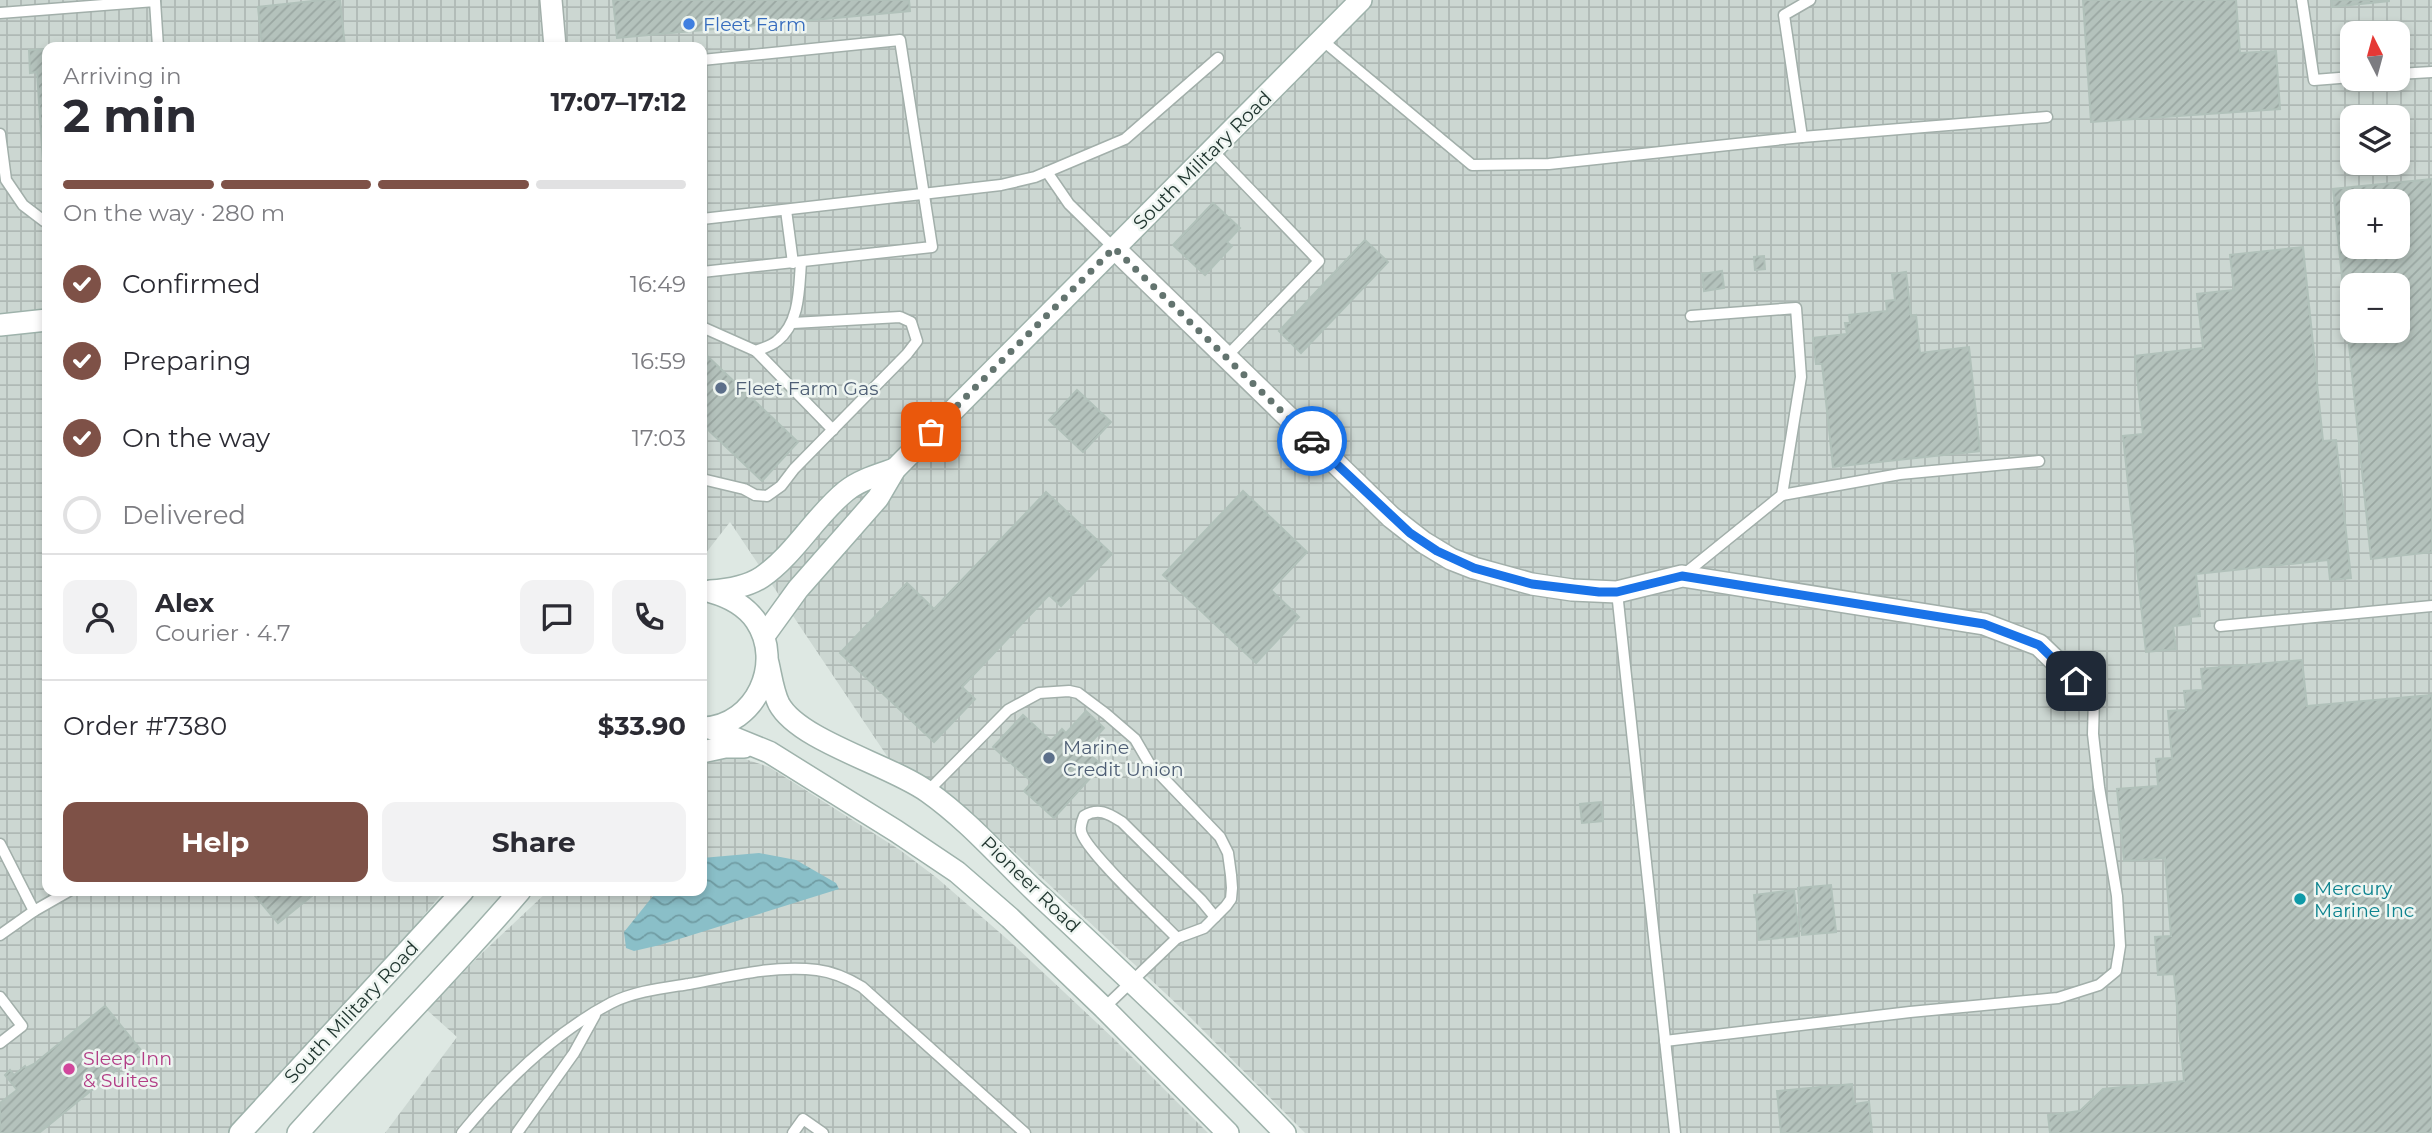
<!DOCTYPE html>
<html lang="en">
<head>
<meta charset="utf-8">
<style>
  body { margin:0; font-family:Montserrat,sans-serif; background:#f2f2f3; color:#2b2b33; height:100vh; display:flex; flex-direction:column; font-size:26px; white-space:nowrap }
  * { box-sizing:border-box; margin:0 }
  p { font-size:23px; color:#7c7c81 }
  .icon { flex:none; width:38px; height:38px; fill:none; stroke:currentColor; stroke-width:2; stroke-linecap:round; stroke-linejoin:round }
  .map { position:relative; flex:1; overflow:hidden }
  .details { position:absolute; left:42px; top:42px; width:665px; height:854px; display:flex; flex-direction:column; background:#fff; border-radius:14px; box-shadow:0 4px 10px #0003 }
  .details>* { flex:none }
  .needle { width:46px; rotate:354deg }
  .buttons { position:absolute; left:2340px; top:21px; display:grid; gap:14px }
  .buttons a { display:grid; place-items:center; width:70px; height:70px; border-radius:14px; background:#fff; box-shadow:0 4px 10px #0003; font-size:35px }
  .pin { position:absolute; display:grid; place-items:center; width:60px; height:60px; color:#fff; margin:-30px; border-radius:14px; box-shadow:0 4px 10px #0006 }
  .courier { position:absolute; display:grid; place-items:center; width:70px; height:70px; margin:-35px; border:5px solid #1a73e8; border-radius:50%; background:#fff; color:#222; box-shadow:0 2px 9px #0007 }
  .summary em { font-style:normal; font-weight:700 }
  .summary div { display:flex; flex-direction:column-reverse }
  .summary { display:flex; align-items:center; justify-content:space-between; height:119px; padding:0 21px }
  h1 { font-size:46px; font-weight:700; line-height:52px }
  .bar { display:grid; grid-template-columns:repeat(4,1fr); gap:10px 7px; align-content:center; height:84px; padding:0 21px }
  .bar i { height:9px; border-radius:5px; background:#e1e1e2 }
  .bar .active { background:#7e5147 }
  .bar p { grid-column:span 4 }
  .line { display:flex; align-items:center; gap:18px; padding:0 21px; border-top:2px solid #e1e1e2 }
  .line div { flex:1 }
  .round { display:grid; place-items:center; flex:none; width:74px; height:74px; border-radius:14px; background:#f2f2f3 }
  ol { padding:0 21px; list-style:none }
  li { display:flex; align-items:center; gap:21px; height:77px }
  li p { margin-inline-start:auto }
  li .icon { padding:7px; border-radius:50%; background:#7e5147; color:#fff; stroke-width:4 }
  li:last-child { color:#7c7c81 }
  li i { width:38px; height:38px; border:4px solid #e1e1e2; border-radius:50% }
  .primary-button { display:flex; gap:14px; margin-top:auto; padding:14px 21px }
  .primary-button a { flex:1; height:80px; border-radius:14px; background:#7e5147; color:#fff; font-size:28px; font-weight:700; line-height:80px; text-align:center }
  .primary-button a+a { background:#f2f2f3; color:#2b2b33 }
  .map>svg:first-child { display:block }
</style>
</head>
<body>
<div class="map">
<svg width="2432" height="1133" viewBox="0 0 2432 1133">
  <defs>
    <pattern id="industrial-grid" width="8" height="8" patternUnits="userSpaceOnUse" patternTransform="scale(1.75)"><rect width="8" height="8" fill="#ccd7d2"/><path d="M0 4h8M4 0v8" fill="none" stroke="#afb9b5"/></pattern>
    <pattern id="water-waves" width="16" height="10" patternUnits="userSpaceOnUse" patternTransform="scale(1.75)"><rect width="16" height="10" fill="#8abfc8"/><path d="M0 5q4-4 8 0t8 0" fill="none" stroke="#709ca3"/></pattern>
    <pattern id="building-hatch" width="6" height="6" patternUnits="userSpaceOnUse" patternTransform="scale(1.75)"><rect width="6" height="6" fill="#b4c2bc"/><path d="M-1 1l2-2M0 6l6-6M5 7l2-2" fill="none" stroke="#9aa7a2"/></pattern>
  </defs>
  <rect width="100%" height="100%" fill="#dee8e3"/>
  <!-- industrial -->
  <g fill="url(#industrial-grid)" fill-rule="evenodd">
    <path d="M0 0H2432V1133H1305L1180 1007 1008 846 968 812 891 762 730 522 702 558V47H47V891H444L280 1088 240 1133H0ZM2352 33H2398V79H2352ZM2352 117H2398V163H2352ZM2352 201H2398V247H2352ZM2352 285H2398V331H2352Z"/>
    <polygon points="720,757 745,759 769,767 900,850 937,878 1014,945 1114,1039 1208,1133 385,1133 457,1037 427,1010 480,955 548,891 702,891 702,761"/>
  </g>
  <!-- water -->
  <polygon fill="url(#water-waves)" points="759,853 796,860 836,883 839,889 660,945 634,951 626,948 624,932 657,891 702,891 702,858"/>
  <!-- building -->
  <g fill="url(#building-hatch)" stroke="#b1c1ba" stroke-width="2" fill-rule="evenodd">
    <polygon points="322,0 340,0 345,47 262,47 258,7"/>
    <polygon points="613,0 909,0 910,11 617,38"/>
    <polygon points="2083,0 2236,0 2240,53 2276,51 2280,109 2091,122"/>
    <polygon points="2331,0 2389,0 2389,1 2332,7"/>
    <polygon points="47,49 47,162 43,162 37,72 30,73 29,50"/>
    <path d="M2432 179V552L2371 559 2333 189ZM2352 201H2398V247H2352ZM2352 285H2398V331H2352Z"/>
    <polygon points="1213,203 1240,228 1227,242 1232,246 1205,275 1173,245"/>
    <polygon points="1365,240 1388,262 1301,353 1279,331"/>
    <polygon points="2303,247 2323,441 2336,440 2351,578 2330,580 2328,560 2196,574 2200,616 2190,617 2191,624 2173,626 2176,649 2146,652 2123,436 2143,434 2135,356 2203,348 2197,294 2234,290 2230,255"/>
    <polygon points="1764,256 1765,269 1755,270 1754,257"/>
    <polygon points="1722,271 1724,288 1704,291 1702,274"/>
    <polygon points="1906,272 1911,316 1916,315 1920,353 1969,347 1980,451 1833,467 1822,364 1816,364 1813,338 1847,334 1845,323 1850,323 1849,315 1887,311 1886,301 1895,300 1892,274"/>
    <polygon points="702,351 798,442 762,481 702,424"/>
    <polygon points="1077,390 1111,422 1083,452 1049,420"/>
    <polygon points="1243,491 1307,552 1271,590 1299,617 1256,663 1163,575"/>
    <polygon points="1046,492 1112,554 1061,606 1049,595 962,687 975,699 934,742 840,653 907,583 934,609"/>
    <polygon points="2302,660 2307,706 2432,695 2432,1133 2050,1133 2048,1115 2080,1111 2103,1089 2184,1081 2174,974 2158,975 2155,937 2171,936 2165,858 2124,861 2117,789 2158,786 2156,759 2172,758 2168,711 2186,710 2184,691 2203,690 2201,669"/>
    <polygon points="1086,711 1104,728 1084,750 1102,765 1054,818 1024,791 1032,782 993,747 1023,715 1051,741 1062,729 1066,733"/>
    <polygon points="1601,802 1603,821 1582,823 1580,804"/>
    <polygon points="1831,885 1836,932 1802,935 1798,888"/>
    <polygon points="1794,890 1799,936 1759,940 1754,895"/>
    <polygon points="251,891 318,891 278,923"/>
    <polygon points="105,1006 141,1050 39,1133 0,1133 0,1103 17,1090 5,1075 10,1070 14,1075 25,1066 26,1068 34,1064"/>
    <polygon points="1852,1084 1854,1104 1869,1102 1872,1133 1781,1133 1777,1091"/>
  </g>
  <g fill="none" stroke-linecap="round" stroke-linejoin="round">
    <!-- service casing -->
    <g stroke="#a2afaa" stroke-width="13">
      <g id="service">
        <polyline points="2302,0 2314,80 2352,77"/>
        <polyline points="0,13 155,1 158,47"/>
        <polyline points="1322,40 1472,165 1549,164 1802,137 1784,15 1810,0"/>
        <polyline points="702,60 900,40 932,247 702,272"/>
        <polyline points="2398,74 2432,72"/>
        <polyline points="0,134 6,180 23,205 44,221 47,221"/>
        <polyline points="1802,137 2047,117"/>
        <polyline points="1212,150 1319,261 1226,357"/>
        <polyline points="1047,172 1069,204 1114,248"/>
        <polyline points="786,210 793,263"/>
        <polyline points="702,219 1001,185 1035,177 1125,139 1218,58"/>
        <path d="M702 327 756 351C763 348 771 346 777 341 800 323 799 289 801 262"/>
        <polyline points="756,351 833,430"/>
        <polyline points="702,479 744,489 755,495 767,496 781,486 794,469 907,354 917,341 911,322 900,317 793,323"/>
        <polyline points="1782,495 1900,474 2039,461"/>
        <polyline points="1682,576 1782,495 1801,377 1796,308 1691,316"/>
        <polyline points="1617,592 1675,1133"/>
        <polyline points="2220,626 2432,606"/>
        <polyline points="928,791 1008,710 1039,693 1069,691 1078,693 1106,714 1135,739 1149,763 1220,837 1228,853 1231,875 1232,888 1231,899 1226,906 1204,928 1177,938 1104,1008"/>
        <polyline points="0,844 34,911"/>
        <polyline points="0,935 34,911 69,891"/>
        <path d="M1177 938C1160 920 1084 850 1081 831 1080 826 1082 821 1084 816 1099 807 1109 814 1122 822L1201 900 1215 917"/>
        <polyline points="0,997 22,1026 0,1043"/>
        <polyline points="1665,1041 1910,1012 2058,998 2099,985 2116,971 2120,946 2117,896 2099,787 2093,734 2094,698"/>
        <path d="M462 1133C503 1083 554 1033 611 1003 635 991 664 988 689 984 731 976 774 965 817 970 834 972 847 978 862 987L1025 1133"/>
        <polyline points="517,1133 574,1053 595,1015"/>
        <polyline points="793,1133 803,1119 823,1133"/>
      </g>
    </g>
    <!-- minor casing -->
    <g stroke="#a2afaa" stroke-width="24">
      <g id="minor">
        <polyline points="551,0 555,47"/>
        <polyline points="1114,248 1391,517 1423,542 1451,559 1474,568 1532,584 1572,590 1617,592 1682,576 1984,624 2039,645 2094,698"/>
      </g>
    </g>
    <!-- secondary casing -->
    <g stroke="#9eb2ab" stroke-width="24">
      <g id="secondary">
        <polyline points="0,325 47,320"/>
        <path d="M710 591C727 590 747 587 762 577 795 554 815 516 846 491 860 480 878 475 895 469"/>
        <polyline points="764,636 798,589 878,498 895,469 1361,0"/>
        <path d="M768 663C771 676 773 692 779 704 799 741 891 765 928 792 969 821 1001 859 1037 893 1121 971 1205 1050 1285 1133"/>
        <path d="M704 728C756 725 784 663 756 621 745 605 729 597 711 592"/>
        <polyline points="710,728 769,752 896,831 957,872 1010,918 1104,1008 1228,1133"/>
        <polyline points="702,752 725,747 744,747"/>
        <polyline points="240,1133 463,891"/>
        <path d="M298 1133C371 1051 449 974 520 891"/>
      </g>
    </g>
    <!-- service -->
    <use href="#service" stroke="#fff" stroke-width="10"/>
    <!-- minor -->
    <use href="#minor" stroke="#fff" stroke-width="21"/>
    <!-- secondary -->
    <use href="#secondary" stroke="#fff" stroke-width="21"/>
  </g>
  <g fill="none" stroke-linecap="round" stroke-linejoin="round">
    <!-- done -->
    <polyline stroke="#63746f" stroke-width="7" stroke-dasharray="0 12.6" points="931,432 1114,248 1312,441"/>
    <!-- route -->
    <polyline stroke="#1a73e8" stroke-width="9" points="1312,441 1410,533 1437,551 1474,568 1532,584 1599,592 1617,592 1682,576 1984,624 2039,645 2076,681"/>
  </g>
  <!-- markers -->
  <circle fill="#3f7fe0" stroke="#eef5f1" stroke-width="2.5" cx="689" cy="24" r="7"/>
  <g fill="#5c6f8a" stroke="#eef5f1" stroke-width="2.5">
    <circle cx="721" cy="388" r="7"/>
    <circle cx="1049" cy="758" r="7"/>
  </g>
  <circle fill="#0f9aa8" stroke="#eef5f1" stroke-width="2.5" cx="2300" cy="899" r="7"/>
  <circle fill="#d1479c" stroke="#eef5f1" stroke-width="2.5" cx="69" cy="1069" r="7"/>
  <g text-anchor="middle" stroke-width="5" stroke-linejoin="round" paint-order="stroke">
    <!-- shop labels -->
    <g font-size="19" fill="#366cbe" stroke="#eef5f1" text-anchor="start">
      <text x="703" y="31">Fleet Farm</text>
    </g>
    <!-- street labels -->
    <g font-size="19" fill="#213630" stroke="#eef5f1">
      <text transform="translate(1202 160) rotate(-45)" y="7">South Military Road</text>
      <text transform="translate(1031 884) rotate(44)" y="7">Pioneer Road</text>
      <text transform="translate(351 1012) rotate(-47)" y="7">South Military Road</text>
    </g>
    <!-- service labels -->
    <g font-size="19" fill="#4e5e75" stroke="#eef5f1" text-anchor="start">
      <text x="735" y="395">Fleet Farm Gas</text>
      <text x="1063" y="754">Marine<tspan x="1063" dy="22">Credit Union</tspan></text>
    </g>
    <!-- culture labels -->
    <g font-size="19" fill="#0d838f" stroke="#eef5f1" text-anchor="start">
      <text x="2314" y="895">Mercury<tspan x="2314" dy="22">Marine Inc</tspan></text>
    </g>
    <!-- hotel labels -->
    <g font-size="19" fill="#b23c85" stroke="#eef5f1" text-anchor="start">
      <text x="83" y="1065">Sleep Inn<tspan x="83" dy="22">&amp; Suites</tspan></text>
    </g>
  </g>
</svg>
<div class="buttons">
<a><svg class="needle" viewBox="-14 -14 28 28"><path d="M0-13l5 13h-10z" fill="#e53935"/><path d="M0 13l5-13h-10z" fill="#7c7c81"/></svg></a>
<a><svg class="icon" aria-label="layers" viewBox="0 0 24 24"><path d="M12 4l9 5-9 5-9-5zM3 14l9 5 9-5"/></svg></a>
<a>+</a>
<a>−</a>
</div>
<div class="pin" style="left:931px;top:432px;background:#ea580c"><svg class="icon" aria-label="bag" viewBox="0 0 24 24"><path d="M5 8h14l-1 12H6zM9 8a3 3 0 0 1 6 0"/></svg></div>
<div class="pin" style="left:2076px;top:681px;background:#1f2937"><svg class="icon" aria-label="home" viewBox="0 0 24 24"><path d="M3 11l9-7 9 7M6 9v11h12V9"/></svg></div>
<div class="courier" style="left:1312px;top:441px"><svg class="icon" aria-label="car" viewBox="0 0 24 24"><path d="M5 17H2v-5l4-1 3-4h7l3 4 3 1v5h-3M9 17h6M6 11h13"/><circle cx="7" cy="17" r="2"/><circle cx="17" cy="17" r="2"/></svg></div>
<section class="details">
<div class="summary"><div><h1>2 min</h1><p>Arriving in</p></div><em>17:07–17:12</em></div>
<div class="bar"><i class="active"></i><i class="active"></i><i class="active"></i><i></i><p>On the way · 280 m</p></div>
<ol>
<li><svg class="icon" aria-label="check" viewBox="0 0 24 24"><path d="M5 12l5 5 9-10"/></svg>Confirmed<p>16:49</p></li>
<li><svg class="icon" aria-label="check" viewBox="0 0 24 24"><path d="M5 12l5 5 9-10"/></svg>Preparing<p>16:59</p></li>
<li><svg class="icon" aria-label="check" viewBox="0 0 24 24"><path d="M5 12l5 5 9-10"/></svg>On the way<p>17:03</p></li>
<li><i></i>Delivered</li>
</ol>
<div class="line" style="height:126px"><a class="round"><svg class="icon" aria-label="person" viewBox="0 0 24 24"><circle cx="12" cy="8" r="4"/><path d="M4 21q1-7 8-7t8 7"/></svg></a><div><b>Alex</b><p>Courier · 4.7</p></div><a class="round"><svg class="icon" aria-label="chat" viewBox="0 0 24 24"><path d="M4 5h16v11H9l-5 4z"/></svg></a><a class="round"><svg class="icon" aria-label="phone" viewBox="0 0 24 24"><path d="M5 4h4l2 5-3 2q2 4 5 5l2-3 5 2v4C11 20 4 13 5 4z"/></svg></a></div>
<div class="line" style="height:91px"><div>Order #7380</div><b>$33.90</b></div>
<div class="primary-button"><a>Help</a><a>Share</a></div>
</section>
</div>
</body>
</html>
